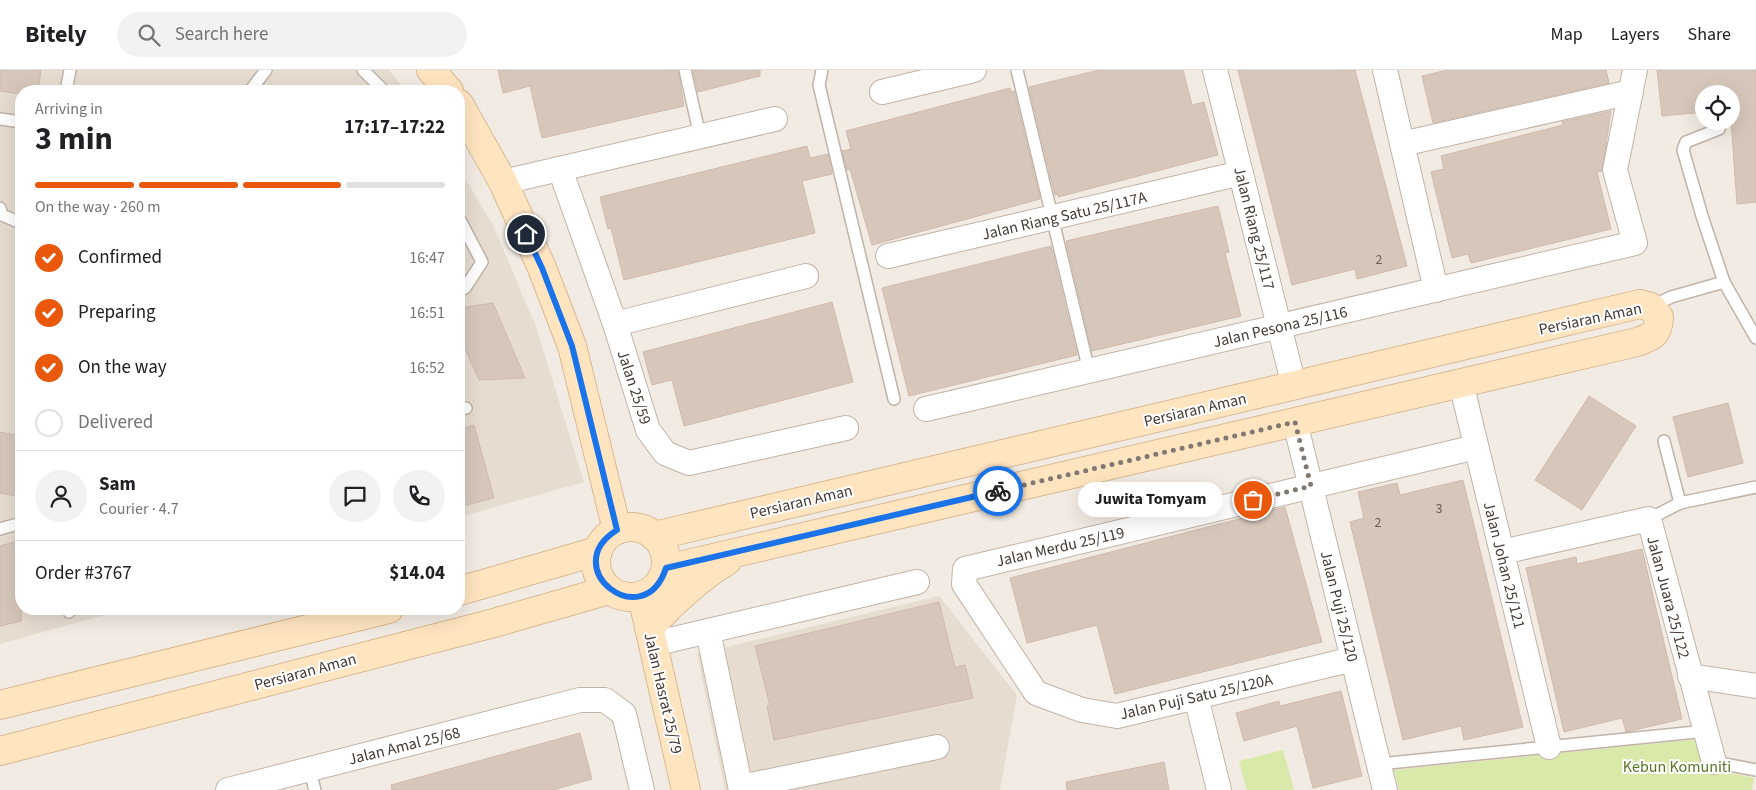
<!DOCTYPE html>
<html lang="en">
<head>
<meta charset="utf-8">
<style>
  body { margin:0; font-family:"Source Sans 3",sans-serif; background:#f2f2f2; color:#202124; height:100vh; display:flex; flex-direction:column; font-size:19px; white-space:nowrap }
  * { box-sizing:border-box; margin:0 }
  p { font-size:16px; color:#757577 }
  .icon { flex:none; width:28px; height:28px; fill:none; stroke:currentColor; stroke-width:2; stroke-linecap:round; stroke-linejoin:round }
  .map { position:relative; flex:1; overflow:hidden }
  .side { position:absolute; left:15px; top:15px; width:450px; height:530px; display:flex; flex-direction:column; background:#fff; border-radius:20px; box-shadow:0 5px 20px #0002 }
  .side>* { flex:none }
  .fabs { position:absolute; left:1695px; top:15px; display:grid; gap:10px }
  .fabs a { display:grid; place-items:center; width:45px; height:45px; border-radius:50%; background:#fff; box-shadow:0 5px 20px #0002; font-size:25px }
  .pin { position:absolute; display:grid; place-items:center; width:42px; height:42px; color:#fff; margin:-21px; border:2px solid #fff; border-radius:50%; box-shadow:0 1px 5px #0007 }
  .courier { position:absolute; display:grid; place-items:center; width:50px; height:50px; margin:-25px; border:4px solid #1a73e8; border-radius:50%; background:#fff; color:#222; box-shadow:0 1px 6px #0007 }
  .bubble { position:absolute; height:35px; border-radius:18px; background:#fff; box-shadow:0 5px 20px #0002; font-size:16px; font-weight:700; line-height:35px; text-align:center }
  .summary em { font-style:normal; font-weight:700 }
  .summary div { display:flex; flex-direction:column-reverse }
  .summary { display:flex; align-items:center; justify-content:space-between; height:85px; padding:0 20px }
  h1 { font-size:32px; font-weight:700; line-height:38px }
  .bar { display:grid; grid-template-columns:repeat(4,1fr); gap:8px 5px; align-content:center; height:60px; padding:0 20px }
  .bar i { height:6px; border-radius:4px; background:#e0e0e0 }
  .bar .on { background:#ea580c }
  .bar p { grid-column:span 4 }
  .line { display:flex; align-items:center; gap:12px; padding:0 20px; border-top:1px solid #e0e0e0 }
  .line div { flex:1 }
  .round { display:grid; place-items:center; flex:none; width:52px; height:52px; border-radius:26px; background:#f2f2f2 }
  ol { padding:0 20px; list-style:none }
  li { display:flex; align-items:center; gap:15px; height:55px }
  li p { margin-inline-start:auto }
  li .icon { padding:5px; border-radius:50%; background:#ea580c; color:#fff; stroke-width:4 }
  li:last-child { color:#757577 }
  li i { width:28px; height:28px; border:2px solid #e0e0e0; border-radius:50% }
  header { display:flex; align-items:center; gap:30px; box-sizing:border-box; height:70px; padding:0 25px; background:#fff; border-bottom:1px solid #e0e0e0 }
  header strong { font-size:24px }
  nav { display:flex; gap:28px; margin-inline-start:auto; font-size:18px }
  .search { width:350px; height:45px; background:#f2f2f2; display:flex; align-items:center; gap:12px; box-sizing:border-box; padding:0 18px; border-radius:28px; color:#757577; font-size:19px }
  .map>svg:first-child { display:block }
</style>
</head>
<body>
<header>
<strong>Bitely</strong>
<div class="search"><svg class="icon" aria-label="search" viewBox="0 0 24 24"><circle cx="10" cy="10" r="6"/><path d="M15 15l6 6"/></svg>Search here</div>
<nav><a>Map</a><a>Layers</a><a>Share</a></nav>
</header>
<div class="map">
<svg width="1756" height="720" viewBox="0 0 1756 720">
  <rect width="100%" height="100%" fill="#f2ebe3"/>
  <!-- residential -->
  <g fill="#e7dcd0">
    <polygon points="0,0 389,0 406,21 21,21 21,539 126,539 0,574"/>
    <polygon points="459,98 494,157 536,257 584,412 459,447"/>
    <polygon points="939,526 1017,625 1000,720 725,720 697,584"/>
  </g>
  <!-- green -->
  <g fill="#d8e9a9">
    <polygon points="1699,669 1705,698 1754,708 1752,720 1399,720 1394,700"/>
    <polygon points="1283,680 1294,720 1247,720 1239,691"/>
  </g>
  <!-- building -->
  <g fill="#d7c7bb" stroke="#cfbaab">
    <polygon points="0,0 41,0 38,21 21,21 21,24 0,21"/>
    <polygon points="498,0 678,0 684,36 542,68 530,16 503,23"/>
    <polygon points="693,0 760,0 760,6 698,22"/>
    <polygon points="1099,0 1183,0 1192,35 1204,32 1218,85 1058,127 1058,124 1055,125 1029,17"/>
    <polygon points="1238,0 1355,0 1407,196 1357,209 1355,199 1292,215"/>
    <polygon points="1448,0 1606,0 1609,13 1433,53 1422,6"/>
    <polygon points="1657,0 1756,0 1756,132 1737,134 1731,50 1731,24 1704,24 1704,42 1662,46"/>
    <polygon points="1010,18 1011,22 1014,21 1040,129 872,175 850,99 847,100 842,81 851,79 846,61"/>
    <polygon points="1611,41 1602,101 1597,102 1611,159 1471,193 1468,184 1452,188 1431,102 1444,99 1441,86 1563,55 1562,52"/>
    <polygon points="807,76 810,88 828,84 832,104 802,111 815,163 624,210 611,158 608,159 600,127"/>
    <polygon points="1218,136 1229,182 1225,183 1241,246 1092,281 1066,171"/>
    <polygon points="1051,176 1077,285 909,326 882,218"/>
    <polygon points="832,232 853,312 684,356 672,310 652,315 643,282"/>
    <polygon points="493,233 525,308 479,310 459,265 459,238"/>
    <polygon points="1589,326 1636,356 1582,440 1535,410"/>
    <polygon points="1728,333 1743,393 1688,407 1673,347"/>
    <polygon points="474,355 494,428 459,437 459,359"/>
    <polygon points="0,362 21,366 21,427 0,423"/>
    <polygon points="1463,410 1523,657 1464,670 1461,656 1403,670 1350,452 1364,448 1358,422 1397,413 1400,425"/>
    <polygon points="1285,437 1322,572 1115,624 1097,555 1027,573 1010,508"/>
    <polygon points="21,470 21,551 0,556 0,476"/>
    <polygon points="1642,479 1682,649 1626,662 1622,648 1564,662 1526,498 1576,487 1577,494"/>
    <polygon points="939,532 955,597 965,595 973,628 774,670 767,636 770,636 755,576"/>
    <polygon points="1341,621 1362,706 1313,718 1297,656 1244,671 1236,643 1279,631 1280,636"/>
    <polygon points="580,663 592,709 553,720 392,720 391,715"/>
    <polygon points="1164,692 1169,720 1067,720 1066,712"/>
  </g>
  <g fill="none" stroke-linecap="round" stroke-linejoin="round">
    <!-- lane casing -->
    <g stroke="#c1b3a8" stroke-width="14">
      <g id="lane">
        <polyline points="363,0 384,21"/>
        <polyline points="685,0 700,66"/>
        <polyline points="822,0 819,15 894,329"/>
        <polyline points="1017,0 1089,301"/>
        <polyline points="66,21 70,0"/>
        <polyline points="250,21 266,0"/>
        <polyline points="0,49 21,52"/>
        <polyline points="1719,59 1686,72 1683,80 1702,146 1724,212 1756,268"/>
        <polyline points="0,138 2,145 21,153"/>
        <polyline points="459,148 482,192 465,218 459,220"/>
        <polyline points="1651,237 1671,227 1724,212"/>
        <polyline points="459,340 466,338"/>
        <polyline points="1664,371 1680,433"/>
        <polyline points="1649,449 1680,433 1756,417"/>
        <polyline points="0,459 21,453"/>
        <polyline points="68,539 69,542"/>
        <polyline points="1714,692 1756,700"/>
        <polyline points="1379,694 1706,661"/>
        <polyline points="309,699 315,720"/>
      </g>
    </g>
    <!-- street casing -->
    <g stroke="#c1b3a8" stroke-width="26">
      <g id="street">
        <polyline points="1215,0 1294,316"/>
        <polyline points="1385,0 1436,220"/>
        <polyline points="882,22 974,0"/>
        <polyline points="1402,74 1631,22"/>
        <polyline points="560,99 615,254 648,360 665,383 689,393 846,358"/>
        <polyline points="503,112 775,49"/>
        <polyline points="888,186 1241,103"/>
        <polyline points="615,254 806,206"/>
        <polyline points="1461,313 1549,677"/>
        <polyline points="926,339 1635,173 1615,100 1635,0"/>
        <polyline points="1295,352 1385,720"/>
        <polyline points="1502,482 1649,449 1714,692"/>
        <polyline points="708,561 741,720"/>
        <polyline points="653,574 917,512"/>
        <polyline points="1353,589 1117,646 1082,640 1036,623 964,514 965,499 1476,377"/>
        <polyline points="1690,606 1756,616"/>
        <polyline points="1196,627 1219,720"/>
        <polyline points="741,717 937,677"/>
        <polyline points="228,720 580,630 605,630 624,644 642,720"/>
      </g>
    </g>
    <!-- secondary casing -->
    <g stroke="#d8b992" stroke-width="30">
      <g id="secondary">
        <polyline points="431,0 449,21"/>
        <polyline points="459,34 503,112 542,198 572,276 617,460"/>
        <circle cx="631" cy="492" r="35"/>
        <path d="M654 466 1640 234 1651 237 1659 247C1658 265 1653 266 1637 272L666 499"/>
        <polyline points="459,521 598,481"/>
        <polyline points="642,526 686,720"/>
        <path d="M649 558C673 532 697 509 727 491"/>
        <polyline points="0,635 389,539"/>
        <polyline points="0,681 494,553 609,520"/>
      </g>
    </g>
    <!-- lane -->
    <use href="#lane" stroke="#fff" stroke-width="11"/>
    <!-- street -->
    <use href="#street" stroke="#fff" stroke-width="24"/>
    <!-- secondary -->
    <use href="#secondary" stroke="#ffe4c0" stroke-width="28"/>
  </g>
  <g fill="none" stroke-linecap="round" stroke-linejoin="round">
    <!-- done -->
    <polyline stroke="#817871" stroke-width="5" stroke-dasharray="0 9" points="998,421 1295,352 1311,416 1253,430"/>
    <!-- route -->
    <path stroke="#1a73e8" stroke-width="6" d="M526 164 542 198 572 276 617 460C556 498 644 566 666 498L998 421"/>
  </g>
  <g text-anchor="middle" stroke-width="4" stroke-linejoin="round" paint-order="stroke">
    <!-- number labels -->
    <g font-size="14" fill="#695d55">
      <text x="1379" y="194">2</text>
      <text x="1439" y="443">3</text>
      <text x="1378" y="457">2</text>
    </g>
    <!-- street labels -->
    <g font-size="16" fill="#443a33" stroke="#fff">
      <text transform="translate(1064 145) rotate(-13)" y="6">Jalan Riang Satu 25/117A</text>
      <text transform="translate(1255 158) rotate(76)" y="6">Jalan Riang 25/117</text>
      <text transform="translate(1590 248) rotate(-12)" y="6">Persiaran Aman</text>
      <text transform="translate(1280 256) rotate(-13)" y="6">Jalan Pesona 25/116</text>
      <text transform="translate(635 317) rotate(72)" y="6">Jalan 25/59</text>
      <text transform="translate(1195 339) rotate(-13)" y="6">Persiaran Aman</text>
      <text transform="translate(801 431) rotate(-13)" y="6">Persiaran Aman</text>
      <text transform="translate(1060 476) rotate(-13)" y="6">Jalan Merdu 25/119</text>
      <text transform="translate(1505 495) rotate(76)" y="6">Jalan Johan 25/121</text>
      <text transform="translate(1669 527) rotate(75)" y="6">Jalan Juara 25/122</text>
      <text transform="translate(1340 536) rotate(76)" y="6">Jalan Puji 25/120</text>
      <text transform="translate(305 601) rotate(-15)" y="6">Persiaran Aman</text>
      <text transform="translate(664 623) rotate(77)" y="6">Jalan Hasrat 25/79</text>
      <text transform="translate(1196 626) rotate(-13)" y="6">Jalan Puji Satu 25/120A</text>
      <text transform="translate(404 675) rotate(-14)" y="6">Jalan Amal 25/68</text>
    </g>
    <!-- park labels -->
    <g font-size="16" fill="#537824" stroke="#fff">
      <text x="1677" y="702">Kebun Komuniti</text>
    </g>
  </g>
</svg>
<div class="fabs">
<a><svg class="icon" aria-label="locate" viewBox="0 0 24 24"><circle cx="12" cy="12" r="6"/><path d="M12 2v4M12 18v4M2 12h4M18 12h4"/></svg></a>
</div>
<div class="pin" style="left:1253px;top:430px;background:#ea580c"><svg class="icon" aria-label="bag" viewBox="0 0 24 24"><path d="M5 8h14l-1 12H6zM9 8a3 3 0 0 1 6 0"/></svg></div>
<div class="pin" style="left:526px;top:164px;background:#1f2937"><svg class="icon" aria-label="home" viewBox="0 0 24 24"><path d="M3 11l9-7 9 7M6 9v11h12V9"/></svg></div>
<div class="courier" style="left:998px;top:421px"><svg class="icon" aria-label="bike" viewBox="0 0 24 24"><circle cx="6" cy="16" r="4"/><circle cx="18" cy="16" r="4"/><path d="M6 16l4-8h5l3 8M10 8l3 8H6M13 5h3"/></svg></div>
<div class="bubble" style="left:1078px;top:412px;width:145px">Juwita Tomyam</div>
<section class="side">
<div class="summary"><div><h1>3 min</h1><p>Arriving in</p></div><em>17:17–17:22</em></div>
<div class="bar"><i class="on"></i><i class="on"></i><i class="on"></i><i></i><p>On the way · 260 m</p></div>
<ol>
<li><svg class="icon" aria-label="check" viewBox="0 0 24 24"><path d="M5 12l5 5 9-10"/></svg>Confirmed<p>16:47</p></li>
<li><svg class="icon" aria-label="check" viewBox="0 0 24 24"><path d="M5 12l5 5 9-10"/></svg>Preparing<p>16:51</p></li>
<li><svg class="icon" aria-label="check" viewBox="0 0 24 24"><path d="M5 12l5 5 9-10"/></svg>On the way<p>16:52</p></li>
<li><i></i>Delivered</li>
</ol>
<div class="line" style="height:90px"><a class="round"><svg class="icon" aria-label="person" viewBox="0 0 24 24"><circle cx="12" cy="8" r="4"/><path d="M4 21q1-7 8-7t8 7"/></svg></a><div><b>Sam</b><p>Courier · 4.7</p></div><a class="round"><svg class="icon" aria-label="chat" viewBox="0 0 24 24"><path d="M4 5h16v11H9l-5 4z"/></svg></a><a class="round"><svg class="icon" aria-label="phone" viewBox="0 0 24 24"><path d="M5 4h4l2 5-3 2q2 4 5 5l2-3 5 2v4C11 20 4 13 5 4z"/></svg></a></div>
<div class="line" style="height:65px"><div>Order #3767</div><b>$14.04</b></div>
</section>
</div>
</body>
</html>
